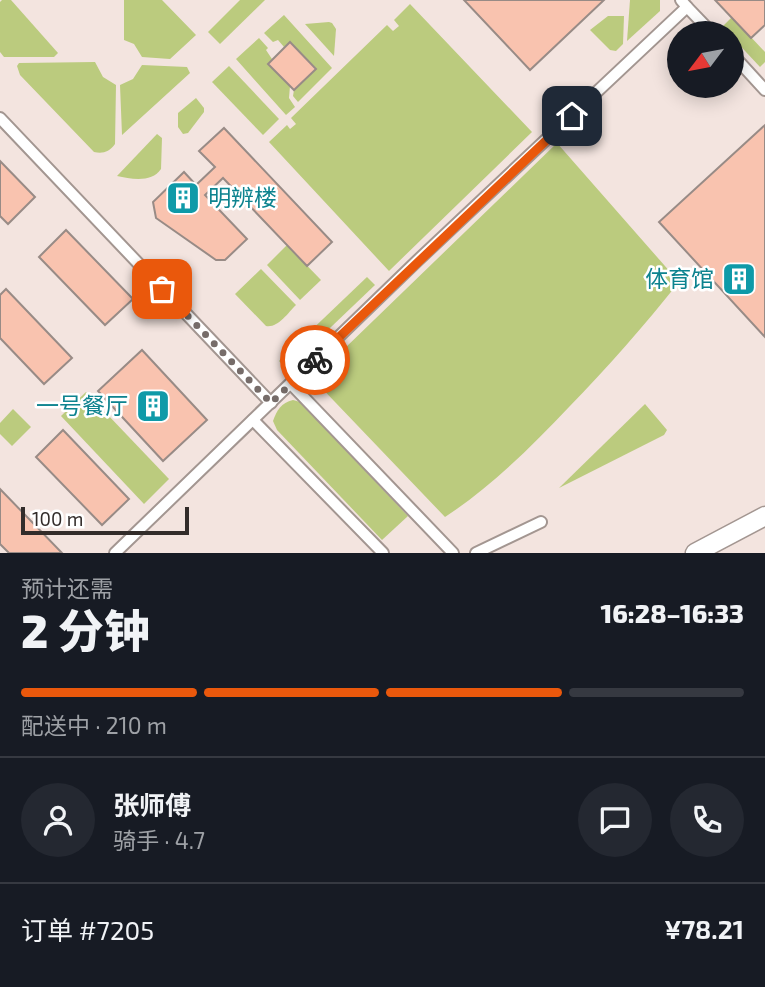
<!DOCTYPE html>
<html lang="zh">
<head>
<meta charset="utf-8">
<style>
  body { margin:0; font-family:"Exo 2","Noto Sans SC",sans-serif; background:#242831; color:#f1f3f6; height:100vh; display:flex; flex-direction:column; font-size:26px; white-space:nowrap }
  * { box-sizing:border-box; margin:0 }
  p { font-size:23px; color:#9ea1a6 }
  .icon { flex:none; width:38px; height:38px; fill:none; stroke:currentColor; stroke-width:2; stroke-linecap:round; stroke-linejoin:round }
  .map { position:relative; height:553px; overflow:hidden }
  .details { display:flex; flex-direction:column; background:#171b24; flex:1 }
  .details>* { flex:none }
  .needle { width:46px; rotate:238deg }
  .fabs { position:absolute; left:667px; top:21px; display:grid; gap:14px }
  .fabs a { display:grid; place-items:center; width:77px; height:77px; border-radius:50%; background:#171b24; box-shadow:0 4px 18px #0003; font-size:35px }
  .scale { position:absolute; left:21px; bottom:18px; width:168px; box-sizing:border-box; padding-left:7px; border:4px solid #322c2a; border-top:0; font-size:19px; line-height:24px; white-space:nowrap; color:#322c2a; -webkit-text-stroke:5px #fff; paint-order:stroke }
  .pin { position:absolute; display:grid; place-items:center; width:60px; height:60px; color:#fff; margin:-30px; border-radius:14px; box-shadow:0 4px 10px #0006 }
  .courier { position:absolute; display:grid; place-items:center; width:70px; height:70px; margin:-35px; border:5px solid #ea580c; border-radius:50%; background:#fff; color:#222; box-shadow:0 2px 9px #0007 }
  .overview em { font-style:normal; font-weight:800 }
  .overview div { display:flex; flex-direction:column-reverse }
  .overview { display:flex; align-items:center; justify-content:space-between; height:119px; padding:0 21px }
  h1 { font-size:46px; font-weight:800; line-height:52px }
  .bar { display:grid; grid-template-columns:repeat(4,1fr); gap:10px 7px; align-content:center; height:84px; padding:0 21px }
  .bar i { height:9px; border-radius:5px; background:#363941 }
  .bar .selected { background:#ea580c }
  .bar p { grid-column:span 4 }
  .line { display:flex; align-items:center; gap:18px; padding:0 21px; border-top:2px solid #363941 }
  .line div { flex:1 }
  .round { display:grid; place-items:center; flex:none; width:74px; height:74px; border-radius:37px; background:#242831 }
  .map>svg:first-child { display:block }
</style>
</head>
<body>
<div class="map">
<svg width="765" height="553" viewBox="0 0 765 553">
  <rect width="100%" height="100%" fill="#f3e4df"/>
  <!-- green -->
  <g fill="#bbcb7e">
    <polygon points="2,0 11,0 58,53 54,57 4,57 0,52 0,2"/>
    <polygon points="124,0 162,0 196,35 170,59 142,57 134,44 124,40"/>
    <polygon points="240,0 265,0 220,44 208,32"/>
    <polygon points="630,0 660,0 660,11 627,41"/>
    <polygon points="410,4 532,132 389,271 269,142 287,125 290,129 296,124 291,118 387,25 393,31 399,26 394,20"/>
    <polygon points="284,15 332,68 298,102 293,96 294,90 316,68 290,42 284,47 278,40 273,42 264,33"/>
    <polygon points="608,16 624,16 623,44 616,51 610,50 590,30"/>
    <polygon points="732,17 765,52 765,62 760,67 732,37 732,33 728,33 722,27"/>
    <polygon points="329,22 332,23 336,29 334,56 305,24"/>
    <polygon points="259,38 268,48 266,50 272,59 268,64 290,86 289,98 295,107 286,115 236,59"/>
    <path d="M95 62 103 77 116 85 115 144C109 152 103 154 94 152L20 75 17 66 19 63Z"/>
    <polygon points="142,65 187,67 190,73 122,135 120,85 133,79"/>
    <polygon points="229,66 279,119 263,135 212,82"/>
    <polygon points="196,98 204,108 204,112 188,133 183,134 178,127 178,113"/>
    <path d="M157 134 162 138 161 169C152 183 131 179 117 176Z"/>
    <path d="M557 143 679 282C644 326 608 367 569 407 531 447 491 487 445 517L313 379Z"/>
    <polygon points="287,245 321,280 300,300 267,265"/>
    <path d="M261 269 296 305C287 314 278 328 266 326L235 294Z"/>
    <polygon points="367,277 375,285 287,369 279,361"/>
    <polygon points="86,392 169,479 144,504 61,416"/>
    <path d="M293 400 300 402 408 516 382 540 277 430 273 421C277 410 281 403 293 400Z"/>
    <polygon points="645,404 667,430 664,435 559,488"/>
    <polygon points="13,409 31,427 12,446 0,434 0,423"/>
  </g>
  <!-- building -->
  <g fill="#f9c3af" stroke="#988b86" stroke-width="2">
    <polygon points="464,0 604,0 530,70"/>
    <polygon points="715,0 765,0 765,25 751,38"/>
    <polygon points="290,42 316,69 294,90 268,64"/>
    <polygon points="765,125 765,337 659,222"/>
    <polygon points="224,128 332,242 307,266 223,178 205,195 247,239 225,260 216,260 156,218 153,202 184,172 196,185 215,167 199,151"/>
    <polygon points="0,161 35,197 8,224 0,216"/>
    <polygon points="66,230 133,299 105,325 39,257"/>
    <polygon points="6,289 72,358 44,384 0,338 0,295"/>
    <polygon points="142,350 207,420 163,461 98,391"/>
    <polygon points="63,430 129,499 102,525 36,457"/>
    <polygon points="0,489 62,553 9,553 0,544"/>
  </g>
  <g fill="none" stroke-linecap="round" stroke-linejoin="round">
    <!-- street casing -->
    <g stroke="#a39691" stroke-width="14">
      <g id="street">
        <polyline points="687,7 712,33"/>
        <polyline points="732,54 765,90"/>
        <polyline points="0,118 271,403"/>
        <polyline points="291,384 453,553"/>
        <polyline points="253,420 383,553"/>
        <polyline points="115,553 417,261 687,7 681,0"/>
        <polyline points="476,553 541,522"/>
      </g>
    </g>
    <!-- primary casing -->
    <g stroke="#a39691" stroke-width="21">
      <polyline id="primary" points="695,553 765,516"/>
    </g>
    <!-- street -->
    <use href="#street" stroke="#fff" stroke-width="10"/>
    <!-- primary -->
    <use href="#primary" stroke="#fff" stroke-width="18"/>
  </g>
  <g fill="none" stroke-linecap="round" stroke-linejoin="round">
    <!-- done -->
    <polyline stroke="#766c69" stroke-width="7" stroke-dasharray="0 12.6" points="162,289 271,403 315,360"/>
    <!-- route -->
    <polyline stroke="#ea580c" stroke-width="9" points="315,360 572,116"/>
  </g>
  <!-- icons -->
  <defs>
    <g id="building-square" transform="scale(1.75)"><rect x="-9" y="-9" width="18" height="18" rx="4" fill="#0f9aa8" stroke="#fff"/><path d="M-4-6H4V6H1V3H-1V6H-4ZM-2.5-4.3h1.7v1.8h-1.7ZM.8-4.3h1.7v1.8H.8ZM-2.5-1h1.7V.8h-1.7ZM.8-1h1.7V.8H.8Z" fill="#fff"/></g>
  </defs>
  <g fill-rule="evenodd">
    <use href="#building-square" x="183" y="198"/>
    <use href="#building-square" x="739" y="279"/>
    <use href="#building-square" x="153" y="406"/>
  </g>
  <g text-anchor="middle" stroke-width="5" stroke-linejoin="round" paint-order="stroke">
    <!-- culture labels -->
    <g font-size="23" fill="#0d838f" stroke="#fff" text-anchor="end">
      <text x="208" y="206" text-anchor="start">明辨楼</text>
      <text x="714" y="287">体育馆</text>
      <text x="128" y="414">一号餐厅</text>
    </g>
  </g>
</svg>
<div class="fabs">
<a><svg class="needle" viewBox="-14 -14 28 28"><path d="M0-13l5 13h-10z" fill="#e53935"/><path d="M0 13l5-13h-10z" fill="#9ea1a6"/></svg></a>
</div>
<div class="scale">100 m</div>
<div class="pin" style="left:162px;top:289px;background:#ea580c"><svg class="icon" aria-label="bag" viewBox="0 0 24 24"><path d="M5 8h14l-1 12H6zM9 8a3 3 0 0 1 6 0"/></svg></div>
<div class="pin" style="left:572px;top:116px;background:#1f2937"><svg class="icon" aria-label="home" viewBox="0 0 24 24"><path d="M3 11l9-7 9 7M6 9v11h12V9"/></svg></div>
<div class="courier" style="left:315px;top:360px"><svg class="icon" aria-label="bike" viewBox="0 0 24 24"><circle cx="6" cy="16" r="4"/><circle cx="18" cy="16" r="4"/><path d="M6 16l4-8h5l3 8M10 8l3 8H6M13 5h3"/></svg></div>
</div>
<section class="details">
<div class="overview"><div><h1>2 分钟</h1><p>预计还需</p></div><em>16:28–16:33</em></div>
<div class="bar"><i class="selected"></i><i class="selected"></i><i class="selected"></i><i></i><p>配送中 · 210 m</p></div>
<div class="line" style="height:126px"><a class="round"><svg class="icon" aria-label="person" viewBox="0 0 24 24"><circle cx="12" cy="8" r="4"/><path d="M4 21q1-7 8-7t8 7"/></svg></a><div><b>张师傅</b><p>骑手 · 4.7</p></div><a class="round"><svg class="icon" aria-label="chat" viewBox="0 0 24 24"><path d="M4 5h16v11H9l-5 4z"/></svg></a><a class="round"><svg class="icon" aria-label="phone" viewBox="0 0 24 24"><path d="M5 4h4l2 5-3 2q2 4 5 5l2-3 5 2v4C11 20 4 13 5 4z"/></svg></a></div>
<div class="line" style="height:91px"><div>订单 #7205</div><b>¥78.21</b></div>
</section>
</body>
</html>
